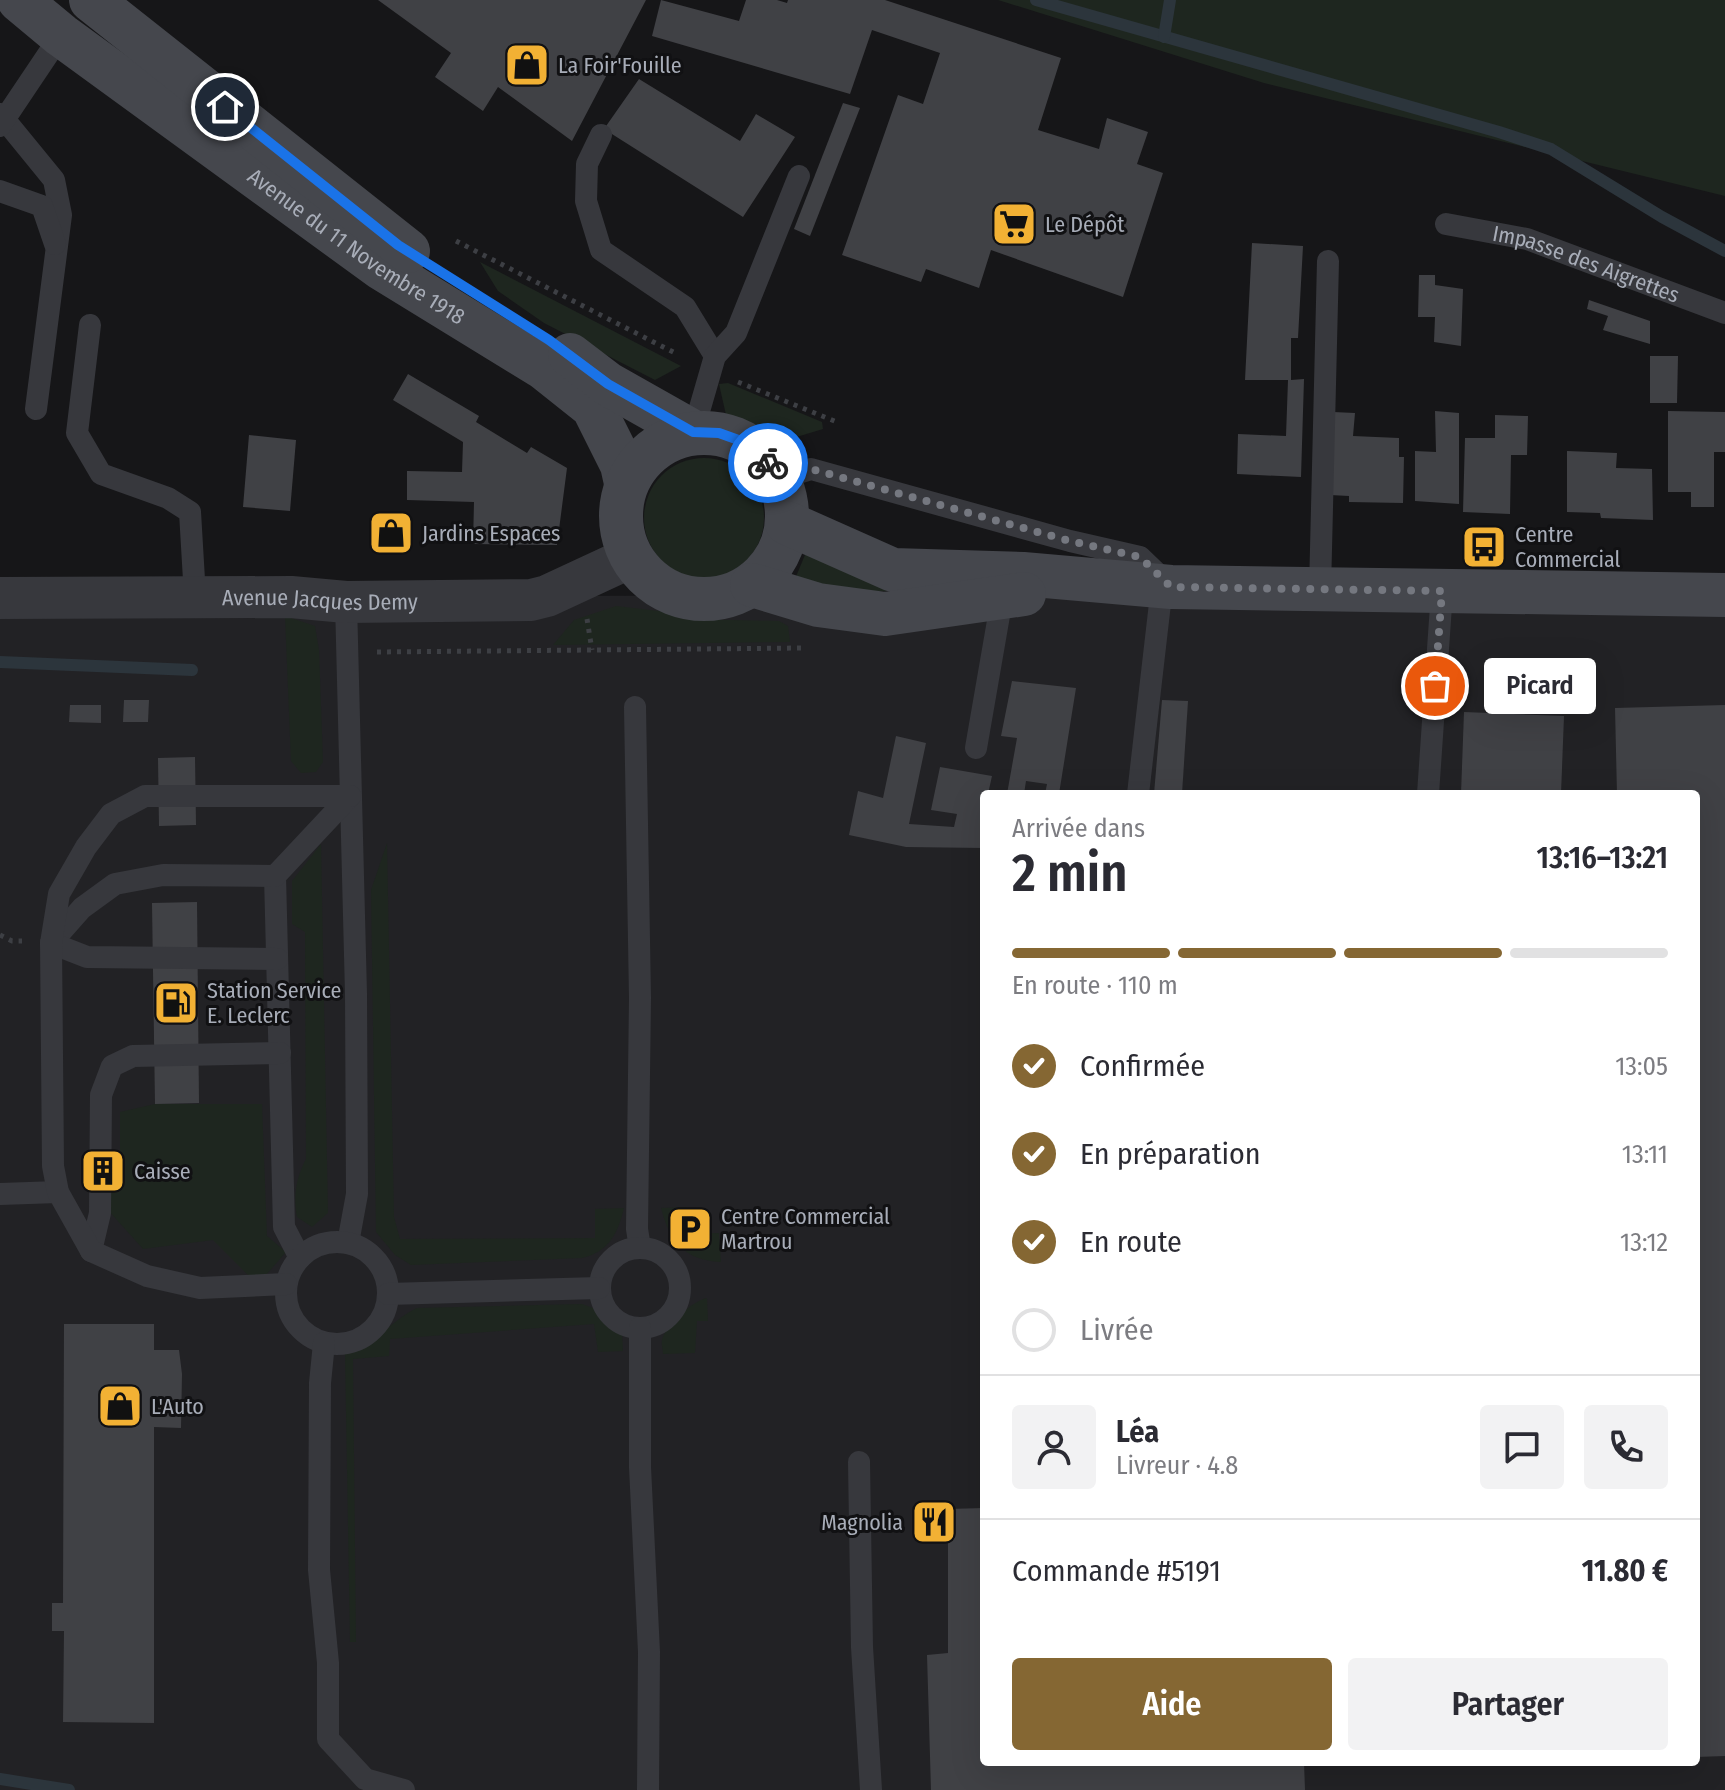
<!DOCTYPE html>
<html lang="fr">
<head>
<meta charset="utf-8">
<style>
  body { margin:0; font-family:"Fira Sans Condensed",sans-serif; background:#f2f2f3; color:#2b2b33; height:100vh; display:flex; flex-direction:column; font-size:30px; white-space:nowrap }
  * { box-sizing:border-box; margin:0 }
  p { font-size:26px; color:#7c7c81 }
  .icon { flex:none; width:44px; height:44px; fill:none; stroke:currentColor; stroke-width:2; stroke-linecap:round; stroke-linejoin:round }
  .map { position:relative; flex:1; overflow:hidden }
  .side { position:absolute; left:980px; top:790px; width:720px; height:976px; display:flex; flex-direction:column; background:#fff; border-radius:8px; box-shadow:0 8px 32px #0002 }
  .side>* { flex:none }
  .pin { position:absolute; display:grid; place-items:center; width:68px; height:68px; color:#fff; margin:-34px; border:4px solid #fff; border-radius:50%; box-shadow:0 2px 8px #0007 }
  .courier { position:absolute; display:grid; place-items:center; width:80px; height:80px; margin:-40px; border:6px solid #1a73e8; border-radius:50%; background:#fff; color:#222; box-shadow:0 2px 10px #0007 }
  .bubble { position:absolute; height:56px; border-radius:8px; background:#fff; box-shadow:0 8px 32px #0002; font-size:26px; font-weight:600; line-height:56px; text-align:center }
  .headline em { font-style:normal; font-weight:600 }
  .headline div { display:flex; flex-direction:column-reverse }
  .headline { display:flex; align-items:center; justify-content:space-between; height:136px; padding:0 32px }
  h1 { font-size:52px; font-weight:600; line-height:60px }
  .bar { display:grid; grid-template-columns:repeat(4,1fr); gap:12px 8px; align-content:center; height:96px; padding:0 32px }
  .bar i { height:10px; border-radius:6px; background:#e1e1e2 }
  .bar .on { background:#856733 }
  .bar p { grid-column:span 4 }
  .line { display:flex; align-items:center; gap:20px; padding:0 32px; border-top:2px solid #e1e1e2 }
  .line div { flex:1 }
  .round { display:grid; place-items:center; flex:none; width:84px; height:84px; border-radius:8px; background:#f2f2f3 }
  ol { padding:0 32px; list-style:none }
  li { display:flex; align-items:center; gap:24px; height:88px }
  li p { margin-inline-start:auto }
  li .icon { padding:8px; border-radius:50%; background:#856733; color:#fff; stroke-width:4 }
  li:last-child { color:#7c7c81 }
  li i { width:44px; height:44px; border:4px solid #e1e1e2; border-radius:50% }
  .button { display:flex; gap:16px; margin-top:auto; padding:16px 32px }
  .button a { flex:1; height:92px; border-radius:8px; background:#856733; color:#fff; font-size:32px; font-weight:600; line-height:92px; text-align:center }
  .button a+a { background:#f2f2f3; color:#2b2b33 }
  .map>svg:first-child { display:block }
</style>
</head>
<body>
<div class="map">
<svg width="1725" height="1790" viewBox="0 0 1725 1790">
  <rect width="100%" height="100%" fill="#161618"/>
  <!-- built -->
  <path fill="#222225" fill-rule="evenodd" d="M1601 594 1725 601V1790H0V597ZM984 794H1696V1762H984Z"/>
  <!-- green -->
  <g fill="#1e261f">
    <polygon points="998,0 1725,0 1725,196 1264,83"/>
    <polygon points="480,262 681,366 655,380 544,323 498,291"/>
    <polygon points="728,383 822,422 823,429 790,439 767,433 726,415 719,384"/>
    <circle cx="704" cy="518" r="60"/>
    <polygon points="807,550 890,591 848,592 795,579"/>
    <polygon points="616,606 667,612 691,619 779,621 788,626 790,642 553,645 574,620"/>
    <polygon points="285,616 315,626 319,650 323,762 316,772 301,773 291,761"/>
    <path d="M387 843 394 1217 400 1239 595 1238V1209L624 1208C618 1233 609 1252 582 1258L411 1265 395 1255 376 1232 371 890Z"/>
    <path d="M321 844 328 1213 312 1227 297 1217C293 1196 296 1178 306 1159L305 932 292 924V881Z"/>
    <polygon points="155,1104 262,1104 267,1236 286,1252 267,1274 250,1277 213,1240 143,1249 108,1210 107,1183 120,1182 120,1112"/>
    <path d="M687 1207 688 1234 719 1233 721 1262C684 1260 670 1242 661 1208Z"/>
    <path d="M707 1298 708 1321H697L695 1353 663 1354C663 1349 661 1344 662 1340 666 1325 692 1301 707 1298Z"/>
    <path d="M582 1304 596 1309 622 1333 623 1351 598 1352 594 1324 390 1339 389 1356 353 1359 356 1642H350L345 1354C356 1345 369 1343 379 1335 392 1325 402 1315 417 1308Z"/>
  </g>
  <g fill="none" stroke-linecap="round" stroke-linejoin="round">
    <!-- stream -->
    <g stroke="#2c353c" stroke-width="12">
      <polyline points="1036,0 1499,132 1551,149 1662,217 1725,251"/>
      <polyline points="1164,37 1170,0"/>
      <polyline points="0,662 192,670"/>
      <polyline points="0,1779 69,1790"/>
    </g>
  </g>
  <!-- building -->
  <g fill="#404145">
    <polygon points="378,0 646,0 572,141 498,87 483,111 435,77 451,53"/>
    <polygon points="661,0 739,21 746,0 777,0 787,3 788,0 885,0 1061,58 1038,130 1099,149 1107,118 1148,132 1137,164 1163,173 1123,297 991,250 979,288 926,269 921,282 842,255 898,95 923,104 940,53 872,30 850,94 652,36"/>
    <polygon points="639,79 740,141 756,114 795,137 743,217 604,129"/>
    <polygon points="843,103 860,108 810,236 794,229"/>
    <polygon points="1252,243 1303,246 1298,338 1291,338 1291,380 1304,379 1301,477 1237,474 1238,434 1286,436 1288,380 1245,380"/>
    <polygon points="1419,275 1435,275 1435,285 1463,289 1461,346 1434,342 1435,317 1418,317"/>
    <polygon points="1589,300 1650,321 1650,344 1603,330 1608,316 1587,309"/>
    <polygon points="1650,356 1678,356 1677,403 1650,403"/>
    <polygon points="408,374 479,416 476,422 527,453 531,447 567,468 557,545 473,544 474,502 407,500 407,471 462,472 463,442 393,400"/>
    <polygon points="1435,411 1459,413 1459,504 1415,501 1415,451 1436,452"/>
    <polygon points="1668,411 1725,412 1725,452 1714,452 1714,507 1691,507 1691,492 1668,492"/>
    <polygon points="1333,412 1355,413 1353,436 1399,438 1399,457 1404,457 1403,503 1349,502 1349,496 1330,495"/>
    <polygon points="1495,415 1528,416 1527,455 1511,455 1510,514 1463,512 1465,438 1495,438"/>
    <polygon points="249,435 296,440 290,511 243,507"/>
    <polygon points="1567,451 1617,453 1616,468 1652,469 1653,520 1601,518 1600,513 1567,512"/>
    <polygon points="1012,681 1076,688 1059,794 1045,794 1047,784 1026,781 1024,794 1007,794 1017,738 1001,736"/>
    <polygon points="124,700 149,700 148,722 123,722"/>
    <polygon points="1162,700 1188,701 1182,794 1154,794"/>
    <polygon points="70,705 101,705 101,723 69,722"/>
    <polygon points="1725,705 1725,1756 1696,1757 1696,794 1617,794 1615,708"/>
    <polygon points="1464,712 1564,716 1561,794 1461,794"/>
    <polygon points="896,736 926,743 909,824 954,827 957,814 931,810 940,767 992,776 988,794 984,794 982,826 984,826 984,848 906,847 849,835 858,791 883,798"/>
    <polygon points="195,757 196,825 159,826 158,758"/>
    <polygon points="197,902 199,1103 155,1104 152,903"/>
    <polygon points="120,1158 120,1182 86,1183 85,1159"/>
    <polygon points="64,1324 154,1324 154,1350 179,1350 182,1374 181,1428 154,1427 154,1723 63,1722 64,1631 52,1631 52,1603 63,1603"/>
    <polygon points="984,1508 984,1762 1304,1762 1305,1790 931,1790 927,1655 948,1653 948,1509"/>
  </g>
  <g fill="none" stroke-linecap="round" stroke-linejoin="round">
    <!-- path -->
    <g stroke="#3d3f44" stroke-width="5" stroke-dasharray="4 6" stroke-linecap="butt">
      <polyline points="456,241 675,353"/>
      <polyline points="738,382 837,422"/>
      <polyline points="587,619 592,650"/>
      <polyline points="377,652 804,648"/>
      <polyline points="0,935 12,941 22,941"/>
    </g>
    <!-- service -->
    <g stroke="#37383d" stroke-width="22">
      <polyline points="0,114 54,180 61,215 36,409"/>
      <polyline points="0,126 61,35"/>
      <polyline points="601,135 587,164 586,201 601,250 685,307 715,356"/>
      <polyline points="0,191 42,206 55,244"/>
      <path id="s1" d="M1446 224 1527 239 1725 313"/>
      <polyline points="90,325 77,433 101,474 168,498 190,512 195,597"/>
      <polyline points="693,432 715,356 736,333 799,176"/>
      <polyline points="779,479 811,469 1070,541 1140,557 1167,583"/>
      <polyline points="1320,590 1328,261"/>
      <polyline points="346,602 356,994 357,1194 348,1243"/>
      <polyline points="635,707 640,998 637,1229 640,1248"/>
      <polyline points="976,748 1002,598"/>
      <polyline points="1138,794 1162,586"/>
      <polyline points="1428,794 1442,591"/>
      <polyline points="275,876 284,1227 300,1258"/>
      <polyline points="51,943 82,908 115,884 163,875 275,876 350,796"/>
      <polyline points="51,943 87,957 277,959"/>
      <polyline points="0,1194 58,1192"/>
      <circle cx="337" cy="1293" r="51"/>
      <circle cx="640" cy="1288" r="40"/>
      <polyline points="91,1251 100,1213 101,1095 112,1066 133,1056 280,1053"/>
      <polyline points="286,1284 200,1288 147,1276 91,1251 58,1192 53,1166 51,943 59,894 86,847 111,814 145,796 350,796"/>
      <polyline points="388,1294 599,1288"/>
      <polyline points="640,1328 640,1467 649,1652 648,1790"/>
      <polyline points="324,1343 320,1383 319,1570 328,1663 328,1739 365,1779 404,1790"/>
      <polyline points="859,1462 862,1647 871,1790"/>
    </g>
    <!-- minor -->
    <path stroke="#37383d" stroke-width="42" id="s2" d="M0 598 291 597 346 602 531 600 547 596 631 557"/>
    <!-- secondary -->
    <g stroke="#45474d" stroke-width="44">
      <path id="s3" d="M19 0 61 35 381 268 544 368 593 407 622 465 626 483"/>
      <polyline points="91,0 408,251"/>
      <polyline points="570,355 608,384 693,432"/>
      <circle cx="704" cy="516" r="83"/>
      <polyline points="787,523 893,570 1023,574 1171,587 1725,595"/>
      <polyline points="752,585 818,605 885,614 1024,594"/>
    </g>
  </g>
  <g fill="none" stroke-linecap="round" stroke-linejoin="round">
    <!-- done -->
    <polyline stroke="#757880" stroke-width="8" stroke-dasharray="0 14.4" points="768,463 779,479 811,469 1070,541 1140,557 1171,587 1442,591 1435,686"/>
    <!-- route -->
    <polyline stroke="#1a73e8" stroke-width="10" points="225,107 398,245 549,340 608,384 693,432 719,433 744,442 768,463"/>
  </g>
  <!-- icons -->
  <defs>
    <g id="shop-square" transform="scale(2.3)"><rect x="-9" y="-9" width="18" height="18" rx="4" fill="#f2b134" stroke="#111113"/><path d="M-5-2.5h2.3a2.7 3.5 0 0 1 5.4 0H5L5.5 6h-11ZM-1.5-2.5h3a1.5 2.3 0 0 0-3 0Z" fill="#111"/></g>
    <g id="supermarket-square" transform="scale(2.3)"><rect x="-9" y="-9" width="18" height="18" rx="4" fill="#f2b134" stroke="#111113"/><path d="M-6-5.5h2.5l.6 2H6L4.5 2H-2.5L-4.4-4H-6ZM-1.5 3.2a1.3 1.3 0 1 0 .1 0ZM3 3.2a1.3 1.3 0 1 0 .1 0Z" fill="#111"/></g>
    <g id="bus-square" transform="scale(2.3)"><rect x="-9" y="-9" width="18" height="18" rx="4" fill="#f2b134" stroke="#111113"/><path d="M-5-6H5V4H4V6H2V4H-2V6H-4V4H-5ZM-3.5-4V0h7V-4ZM-3.5 1.2v1.5H-2V1.2ZM2 1.2v1.5H3.5V1.2Z" fill="#111"/></g>
    <g id="fuel-square" transform="scale(2.3)"><rect x="-9" y="-9" width="18" height="18" rx="4" fill="#f2b134" stroke="#111113"/><path d="M-5.5-6h7V0h2V4h1.3V-2.5L3-4.5l.8-.8L6-3V5H2.5V1h-1V6h-7ZM-4.2-4.7v3.2H.2V-4.7Z" fill="#111"/></g>
    <g id="building-square" transform="scale(2.3)"><rect x="-9" y="-9" width="18" height="18" rx="4" fill="#f2b134" stroke="#111113"/><path d="M-4-6H4V6H1V3H-1V6H-4ZM-2.5-4.3h1.7v1.8h-1.7ZM.8-4.3h1.7v1.8H.8ZM-2.5-1h1.7V.8h-1.7ZM.8-1h1.7V.8H.8Z" fill="#111"/></g>
    <g id="parking-square" transform="scale(2.3)"><rect x="-9" y="-9" width="18" height="18" rx="4" fill="#f2b134" stroke="#111113"/><path d="M-3.5-5.5H1a3.5 3.5 0 0 1 0 7H-1V5.5H-3.5ZM-1-3.4V-.6H.8a1.4 1.4 0 0 0 0-2.8Z" fill="#111"/></g>
    <g id="restaurant-square" transform="scale(2.3)"><rect x="-9" y="-9" width="18" height="18" rx="4" fill="#f2b134" stroke="#111113"/><path d="M-5-6h1v4h1v-4h1v4h1v-4h1v5L-1.5 .5V6h-2V.5L-5-1ZM5-6V6H3V1.5H1.5Q1.5-4 5-6Z" fill="#111"/></g>
  </defs>
  <g fill-rule="evenodd">
    <use href="#shop-square" x="527" y="65"/>
    <use href="#supermarket-square" x="1014" y="224"/>
    <use href="#shop-square" x="391" y="533"/>
    <use href="#bus-square" x="1484" y="547"/>
    <use href="#fuel-square" x="176" y="1003"/>
    <use href="#building-square" x="103" y="1171"/>
    <use href="#parking-square" x="690" y="1229"/>
    <use href="#shop-square" x="120" y="1406"/>
    <use href="#restaurant-square" x="934" y="1522"/>
  </g>
  <g text-anchor="middle" stroke-width="6" stroke-linejoin="round" paint-order="stroke">
    <!-- poi labels -->
    <g font-size="22" fill="#a8adb8" stroke="#111113" text-anchor="start">
      <text x="558" y="73">La Foir'Fouille</text>
      <text x="1045" y="232">Le Dépôt</text>
      <text x="422" y="541">Jardins Espaces</text>
      <text x="1515" y="542">Centre<tspan x="1515" dy="25">Commercial</tspan></text>
      <text x="207" y="998">Station Service<tspan x="207" dy="25">E. Leclerc</tspan></text>
      <text x="134" y="1179">Caisse</text>
      <text x="721" y="1224">Centre Commercial<tspan x="721" dy="25">Martrou</tspan></text>
      <text x="151" y="1414">L'Auto</text>
      <text x="903" y="1530" text-anchor="end">Magnolia</text>
    </g>
    <!-- street labels -->
    <g font-size="22" fill="#a8adb8" stroke="#111113">
      <text dy="8" stroke="none"><textPath href="#s3" startOffset="418">Avenue du 11 Novembre 1918</textPath></text>
      <text dy="8" stroke="none"><textPath href="#s1" startOffset="146">Impasse des Aigrettes</textPath></text>
      <text dy="8" stroke="none"><textPath href="#s2" startOffset="320">Avenue Jacques Demy</textPath></text>
    </g>
  </g>
</svg>
<div class="pin" style="left:1435px;top:686px;background:#ea580c"><svg class="icon" aria-label="bag" viewBox="0 0 24 24"><path d="M5 8h14l-1 12H6zM9 8a3 3 0 0 1 6 0"/></svg></div>
<div class="pin" style="left:225px;top:107px;background:#1f2937"><svg class="icon" aria-label="home" viewBox="0 0 24 24"><path d="M3 11l9-7 9 7M6 9v11h12V9"/></svg></div>
<div class="courier" style="left:768px;top:463px"><svg class="icon" aria-label="bike" viewBox="0 0 24 24"><circle cx="6" cy="16" r="4"/><circle cx="18" cy="16" r="4"/><path d="M6 16l4-8h5l3 8M10 8l3 8H6M13 5h3"/></svg></div>
<div class="bubble" style="left:1484px;top:658px;width:112px">Picard</div>
<section class="side">
<div class="headline"><div><h1>2 min</h1><p>Arrivée dans</p></div><em>13:16–13:21</em></div>
<div class="bar"><i class="on"></i><i class="on"></i><i class="on"></i><i></i><p>En route · 110 m</p></div>
<ol>
<li><svg class="icon" aria-label="check" viewBox="0 0 24 24"><path d="M5 12l5 5 9-10"/></svg>Confirmée<p>13:05</p></li>
<li><svg class="icon" aria-label="check" viewBox="0 0 24 24"><path d="M5 12l5 5 9-10"/></svg>En préparation<p>13:11</p></li>
<li><svg class="icon" aria-label="check" viewBox="0 0 24 24"><path d="M5 12l5 5 9-10"/></svg>En route<p>13:12</p></li>
<li><i></i>Livrée</li>
</ol>
<div class="line" style="height:144px"><a class="round"><svg class="icon" aria-label="person" viewBox="0 0 24 24"><circle cx="12" cy="8" r="4"/><path d="M4 21q1-7 8-7t8 7"/></svg></a><div><b>Léa</b><p>Livreur · 4.8</p></div><a class="round"><svg class="icon" aria-label="chat" viewBox="0 0 24 24"><path d="M4 5h16v11H9l-5 4z"/></svg></a><a class="round"><svg class="icon" aria-label="phone" viewBox="0 0 24 24"><path d="M5 4h4l2 5-3 2q2 4 5 5l2-3 5 2v4C11 20 4 13 5 4z"/></svg></a></div>
<div class="line" style="height:104px"><div>Commande #5191</div><b>11.80 €</b></div>
<div class="button"><a>Aide</a><a>Partager</a></div>
</section>
</div>
</body>
</html>
